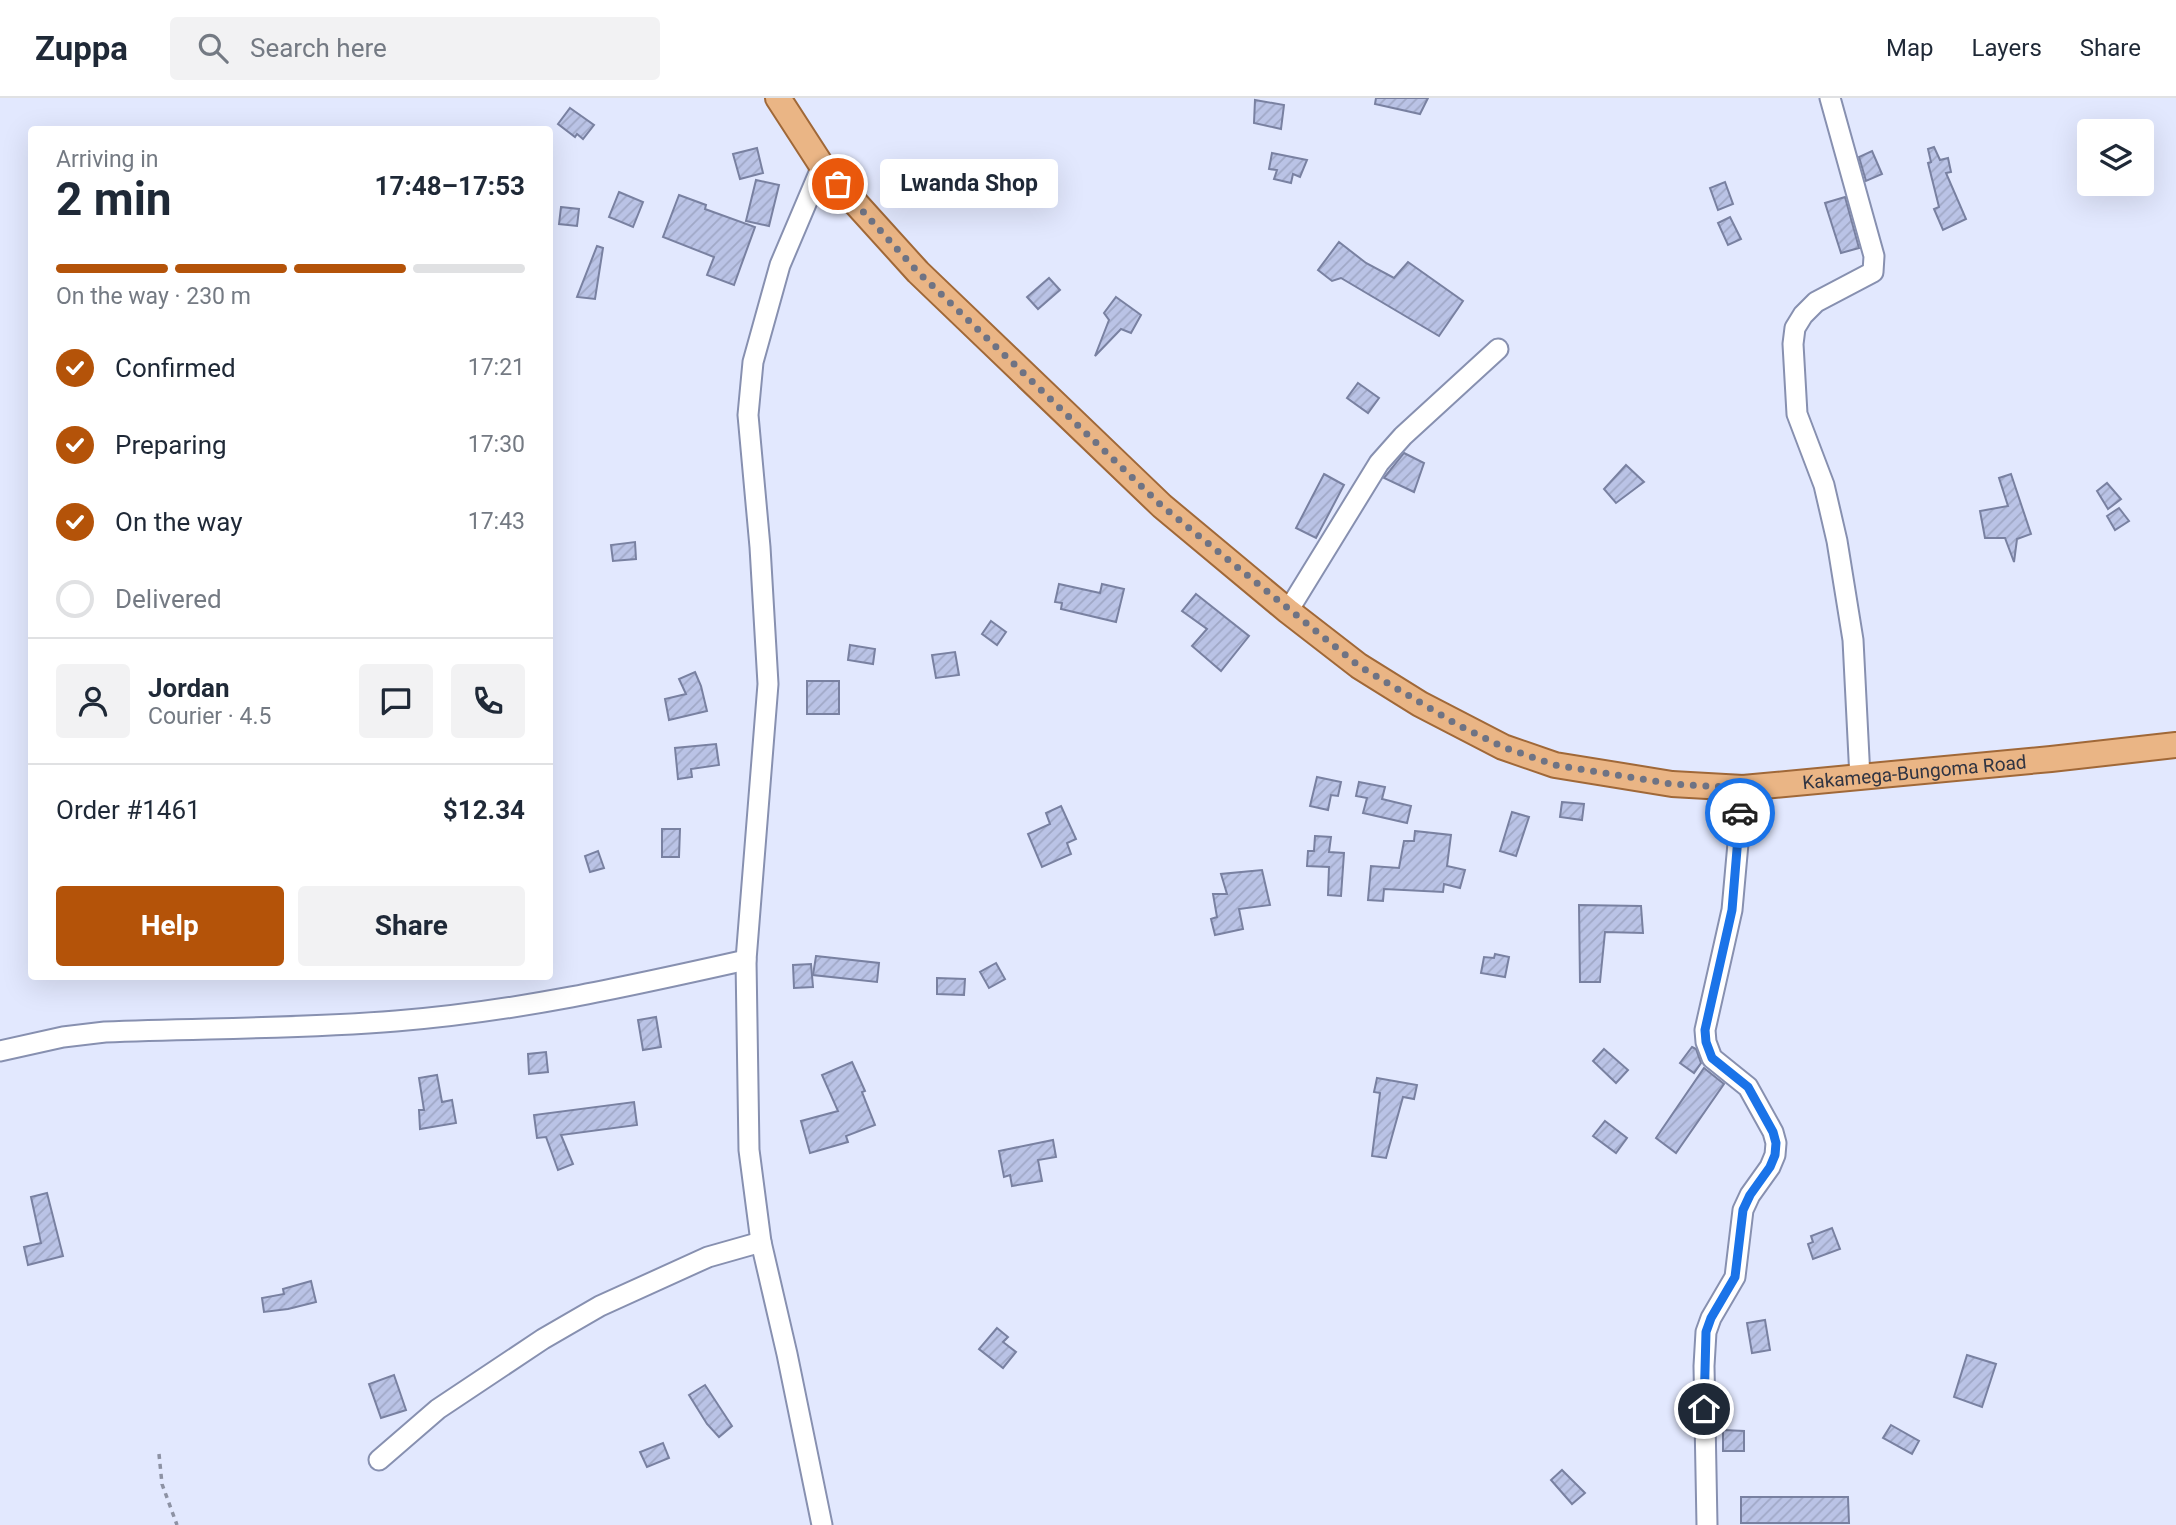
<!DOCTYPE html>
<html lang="en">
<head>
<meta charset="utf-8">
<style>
  body { margin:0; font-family:Roboto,sans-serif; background:#f2f2f3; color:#1f2937; height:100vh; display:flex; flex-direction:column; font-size:26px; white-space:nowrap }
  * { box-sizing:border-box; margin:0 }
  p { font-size:23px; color:#747a83 }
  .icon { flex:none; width:38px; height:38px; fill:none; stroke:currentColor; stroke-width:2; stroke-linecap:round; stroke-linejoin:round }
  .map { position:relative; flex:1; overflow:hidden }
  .drawer { position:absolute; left:28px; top:28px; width:525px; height:854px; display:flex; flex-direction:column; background:#fff; border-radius:7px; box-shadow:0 7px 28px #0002 }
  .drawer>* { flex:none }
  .buttons { position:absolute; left:2077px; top:21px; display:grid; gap:14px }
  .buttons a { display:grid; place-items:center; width:77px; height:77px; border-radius:7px; background:#fff; box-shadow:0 7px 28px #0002; font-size:35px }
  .pin { position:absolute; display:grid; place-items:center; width:60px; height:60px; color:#fff; margin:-30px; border:4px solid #fff; border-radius:50%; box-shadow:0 2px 7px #0007 }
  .courier { position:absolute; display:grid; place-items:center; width:70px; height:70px; margin:-35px; border:5px solid #1a73e8; border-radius:50%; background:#fff; color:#222; box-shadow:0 2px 9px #0007 }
  .bubble { position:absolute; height:49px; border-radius:7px; background:#fff; box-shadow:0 7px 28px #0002; font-size:23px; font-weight:700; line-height:49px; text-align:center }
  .summary em { font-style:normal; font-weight:700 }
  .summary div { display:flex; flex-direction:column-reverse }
  .summary { display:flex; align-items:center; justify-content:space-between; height:119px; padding:0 28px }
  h1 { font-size:46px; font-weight:700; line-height:52px }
  .bar { display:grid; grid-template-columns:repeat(4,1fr); gap:10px 7px; align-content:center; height:84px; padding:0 28px }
  .bar i { height:9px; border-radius:5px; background:#e0e1e3 }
  .bar .on { background:#b45309 }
  .bar p { grid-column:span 4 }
  .line { display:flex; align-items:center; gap:18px; padding:0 28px; border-top:2px solid #e0e1e3 }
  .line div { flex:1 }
  .round { display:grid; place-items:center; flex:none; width:74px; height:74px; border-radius:7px; background:#f2f2f3 }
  ol { padding:0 28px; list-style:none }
  li { display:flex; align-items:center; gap:21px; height:77px }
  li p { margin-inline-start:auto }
  li .icon { padding:7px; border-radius:50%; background:#b45309; color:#fff; stroke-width:4 }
  li:last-child { color:#747a83 }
  li i { width:38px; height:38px; border:4px solid #e0e1e3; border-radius:50% }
  .primary-button { display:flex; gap:14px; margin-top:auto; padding:14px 28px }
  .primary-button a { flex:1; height:80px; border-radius:7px; background:#b45309; color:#fff; font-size:28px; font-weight:700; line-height:80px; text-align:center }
  .primary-button a+a { background:#f2f2f3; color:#1f2937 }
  header { display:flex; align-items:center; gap:42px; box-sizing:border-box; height:98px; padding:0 35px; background:#fff; border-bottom:2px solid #e0e1e3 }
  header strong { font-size:33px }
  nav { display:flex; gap:38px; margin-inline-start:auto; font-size:24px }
  .search { width:490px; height:63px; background:#f2f2f3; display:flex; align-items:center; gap:18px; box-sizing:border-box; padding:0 24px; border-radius:7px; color:#747a83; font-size:26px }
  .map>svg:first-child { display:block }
</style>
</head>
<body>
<header>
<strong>Zuppa</strong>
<div class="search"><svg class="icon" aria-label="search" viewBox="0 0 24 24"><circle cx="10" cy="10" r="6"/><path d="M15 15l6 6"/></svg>Search here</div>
<nav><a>Map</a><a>Layers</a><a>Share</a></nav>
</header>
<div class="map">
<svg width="2176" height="1427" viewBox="0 0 2176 1427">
  <defs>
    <pattern id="building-hatch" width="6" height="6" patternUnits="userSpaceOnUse" patternTransform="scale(1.75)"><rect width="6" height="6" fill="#bac3e6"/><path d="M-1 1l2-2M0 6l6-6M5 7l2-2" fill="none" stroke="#a0a8c6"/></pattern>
  </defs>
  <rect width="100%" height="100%" fill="#e2e8fe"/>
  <!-- building -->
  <g fill="url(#building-hatch)" stroke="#7981a1" stroke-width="2">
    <polygon points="1376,0 1428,0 1420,16 1375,6"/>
    <polygon points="1255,2 1284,7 1281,31 1254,25"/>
    <polygon points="570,10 594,27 583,41 577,36 575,39 558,26"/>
    <polygon points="1934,49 1940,62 1948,60 1951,74 1946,75 1966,121 1943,132 1934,111 1939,109 1928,65 1931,64 1928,51"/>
    <polygon points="757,50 763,75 740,81 733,56"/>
    <polygon points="1872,53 1882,76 1866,83 1859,59"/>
    <polygon points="1272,55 1307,62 1300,79 1293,76 1291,85 1274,81 1277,72 1269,71"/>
    <polygon points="756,82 779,87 769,128 746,123"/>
    <polygon points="1725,84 1733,106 1718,112 1710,90"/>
    <polygon points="619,94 643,104 633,129 609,119"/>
    <polygon points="679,97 706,107 705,111 755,129 734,187 707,177 714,159 663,139"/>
    <polygon points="1845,99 1859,150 1841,155 1825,105"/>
    <polygon points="561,109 579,111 577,128 559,126"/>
    <polygon points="1730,119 1741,141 1728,147 1718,125"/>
    <polygon points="1339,144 1366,165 1394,180 1408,164 1463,203 1439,238 1341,180 1332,183 1318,172"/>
    <polygon points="597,148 603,150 595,201 577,199"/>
    <polygon points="1049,180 1060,192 1038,211 1027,199"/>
    <polygon points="1116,199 1141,217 1131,235 1121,231 1095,258 1109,222 1104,215"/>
    <polygon points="1358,285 1379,300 1368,315 1347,300"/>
    <polygon points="1404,355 1424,365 1414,394 1384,380"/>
    <polygon points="1626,367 1644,384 1616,405 1604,391"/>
    <polygon points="1324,376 1344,387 1316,440 1296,430"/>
    <polygon points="2011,376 2031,436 2017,441 2014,464 2005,440 1985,440 1980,413 2008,408 1999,380"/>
    <polygon points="2107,385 2121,401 2108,411 2097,393"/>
    <polygon points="2119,410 2129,423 2115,432 2107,418"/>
    <polygon points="635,444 636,461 613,463 611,447"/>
    <polygon points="1059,486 1100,495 1102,486 1124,491 1116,524 1061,511 1062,505 1055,504"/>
    <polygon points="1196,496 1249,538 1221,573 1192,548 1207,531 1182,513"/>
    <polygon points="991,523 1006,534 997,547 982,536"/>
    <polygon points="850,547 875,551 873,566 848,562"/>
    <polygon points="955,554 959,577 936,580 932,557"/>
    <polygon points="695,574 701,588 707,613 669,622 665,601 686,596 679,581"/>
    <rect x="807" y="583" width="32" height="33"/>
    <polygon points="716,646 719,667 691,671 692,679 678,681 675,650"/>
    <polygon points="1317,679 1341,684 1338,698 1331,697 1328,712 1310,708"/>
    <polygon points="1359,684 1385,689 1382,701 1411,708 1407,725 1363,715 1367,700 1356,698"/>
    <polygon points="1562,704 1584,706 1582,722 1560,719"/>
    <polygon points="1061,708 1076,741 1067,745 1071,756 1042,769 1028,736 1050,726 1046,715"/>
    <polygon points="1512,714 1529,719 1516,758 1500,753"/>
    <polygon points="662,731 680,731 679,759 662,759"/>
    <polygon points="1415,733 1451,737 1447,768 1465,772 1460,790 1444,786 1443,794 1384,791 1383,803 1368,802 1371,768 1399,770 1404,743 1414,743"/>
    <polygon points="1315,738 1331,739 1329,754 1344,755 1341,798 1328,797 1329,769 1307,768 1308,753 1314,753"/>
    <polygon points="598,753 604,770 590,774 585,758"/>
    <polygon points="1262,772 1270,807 1239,811 1243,831 1215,837 1211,821 1217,819 1213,796 1227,796 1221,776"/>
    <polygon points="1579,807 1641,808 1643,835 1605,834 1600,884 1580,884"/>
    <polygon points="1495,856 1509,859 1505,879 1481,875 1484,859 1494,860"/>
    <polygon points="816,858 879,865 877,884 813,877"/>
    <polygon points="996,865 1005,881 989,890 980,874"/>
    <polygon points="811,866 813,889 794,890 793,867"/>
    <polygon points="937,880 965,881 964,897 937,896"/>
    <polygon points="656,919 661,949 643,952 638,922"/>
    <polygon points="1692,949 1696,951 1701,965 1694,975 1680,965"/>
    <polygon points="1604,951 1628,972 1616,985 1593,963"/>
    <polygon points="546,954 548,974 529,976 528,956"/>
    <polygon points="852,964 865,993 862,994 875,1027 846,1038 848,1044 810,1055 801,1023 838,1013 822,977"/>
    <polygon points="1704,970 1724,986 1676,1055 1656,1040"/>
    <polygon points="437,977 442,1004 452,1002 456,1025 420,1031 419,1012 424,1012 419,980"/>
    <polygon points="1377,980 1417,987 1414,1001 1403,999 1386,1060 1372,1058 1380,995 1374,994"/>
    <polygon points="634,1004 637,1027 561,1037 573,1066 558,1072 546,1039 537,1040 534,1017"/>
    <polygon points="1605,1023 1627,1040 1616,1055 1593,1038"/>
    <polygon points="1053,1042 1056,1059 1038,1062 1042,1083 1012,1088 1010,1077 1004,1079 999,1053"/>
    <polygon points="47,1095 63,1158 28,1167 24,1149 41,1145 31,1099"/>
    <polygon points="1832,1130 1840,1151 1813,1161 1808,1146 1813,1144 1811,1138"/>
    <polygon points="311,1183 316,1204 288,1211 264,1214 262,1200 284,1196 283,1191"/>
    <polygon points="1765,1222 1770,1252 1752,1255 1747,1225"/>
    <polygon points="997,1230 1008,1239 1003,1244 1016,1254 1003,1270 979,1251"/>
    <polygon points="1967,1257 1996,1266 1982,1309 1954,1299"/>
    <polygon points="394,1277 406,1312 381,1320 369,1286"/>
    <polygon points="705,1287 732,1328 719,1339 707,1326 689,1297"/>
    <polygon points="1891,1327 1919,1343 1912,1356 1883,1340"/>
    <polygon points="1723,1332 1744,1333 1744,1353 1723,1353"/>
    <polygon points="663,1345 669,1360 647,1369 640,1354"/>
    <polygon points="1562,1372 1585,1395 1572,1406 1551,1382"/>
    <polygon points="1741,1399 1848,1399 1849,1425 1741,1425"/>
  </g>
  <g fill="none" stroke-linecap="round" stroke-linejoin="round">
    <!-- minor casing -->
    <g stroke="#8790b0" stroke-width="23">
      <g id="minor">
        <polyline points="1830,0 1874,158 1873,174 1816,204 1803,217 1795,230 1793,246 1797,316 1824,387 1837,443 1853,542 1860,680"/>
        <polyline points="822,68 780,167 753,264 748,317 760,449 768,586 746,862 749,1052 761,1144 787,1256 822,1427"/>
        <polyline points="1288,513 1379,365 1403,338 1498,251"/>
        <path d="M0 953 63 939 105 934C202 930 300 931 396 923 514 914 630 888 746 862"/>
        <polyline points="379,1362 438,1311 543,1241 600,1208 708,1159 761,1144"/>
        <polyline points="1707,1427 1704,1268 1706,1234 1711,1220 1735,1179 1743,1112 1750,1097 1770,1069 1775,1057 1776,1045 1773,1034 1748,989 1712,960 1706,944 1705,932 1732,812 1743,690"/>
      </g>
    </g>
    <!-- major casing -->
    <g stroke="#a06838" stroke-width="28">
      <g id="major">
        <path id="s1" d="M778 0 822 68 918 174 1162 408 1288 513 1359 568 1420 606 1503 649 1555 667 1672 686 1743 690 2051 661 2176 647"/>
      </g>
    </g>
    <!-- path -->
    <polyline stroke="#8d92a4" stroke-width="3.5" stroke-dasharray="5 5" stroke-linecap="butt" points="159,1356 162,1386 177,1427"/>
    <!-- minor -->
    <use href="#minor" stroke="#fff" stroke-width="19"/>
    <!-- major -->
    <use href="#major" stroke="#eab585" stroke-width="24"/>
  </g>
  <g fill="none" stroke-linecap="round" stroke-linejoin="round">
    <!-- done -->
    <polyline stroke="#6e7384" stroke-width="7" stroke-dasharray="0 12.6" points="838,86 918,174 1162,408 1359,568 1458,627 1503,649 1555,667 1672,686 1743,690 1740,715"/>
    <!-- route -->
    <polyline stroke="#1a73e8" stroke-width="9" points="1704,1311 1706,1234 1711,1220 1735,1179 1743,1112 1750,1097 1770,1069 1775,1057 1776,1045 1773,1034 1748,989 1712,960 1706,944 1705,932 1732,812 1740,715"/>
  </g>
  <g text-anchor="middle" stroke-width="7" stroke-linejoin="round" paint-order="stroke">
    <!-- street labels -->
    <g font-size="19" fill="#303442" stroke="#e2e8fe">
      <text dy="7" stroke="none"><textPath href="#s1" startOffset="1398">Kakamega-Bungoma Road</textPath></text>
    </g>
  </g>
</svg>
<div class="buttons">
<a><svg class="icon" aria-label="layers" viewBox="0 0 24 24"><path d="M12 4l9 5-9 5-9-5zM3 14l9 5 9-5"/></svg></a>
</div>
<div class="pin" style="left:838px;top:86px;background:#ea580c"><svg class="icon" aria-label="bag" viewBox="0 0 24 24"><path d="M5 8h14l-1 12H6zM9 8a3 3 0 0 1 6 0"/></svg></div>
<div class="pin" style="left:1704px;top:1311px;background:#1f2937"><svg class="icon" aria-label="home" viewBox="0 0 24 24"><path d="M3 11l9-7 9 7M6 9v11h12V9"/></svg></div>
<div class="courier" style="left:1740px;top:715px"><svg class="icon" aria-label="car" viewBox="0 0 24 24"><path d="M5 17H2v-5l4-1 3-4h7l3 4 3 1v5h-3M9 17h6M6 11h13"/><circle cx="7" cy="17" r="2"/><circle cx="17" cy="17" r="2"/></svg></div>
<div class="bubble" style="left:880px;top:61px;width:178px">Lwanda Shop</div>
<section class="drawer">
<div class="summary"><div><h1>2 min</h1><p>Arriving in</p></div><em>17:48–17:53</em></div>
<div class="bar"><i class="on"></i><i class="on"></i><i class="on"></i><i></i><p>On the way · 230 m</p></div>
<ol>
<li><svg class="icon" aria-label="check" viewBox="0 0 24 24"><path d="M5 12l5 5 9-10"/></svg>Confirmed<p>17:21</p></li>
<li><svg class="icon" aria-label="check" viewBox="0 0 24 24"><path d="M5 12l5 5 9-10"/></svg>Preparing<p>17:30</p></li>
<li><svg class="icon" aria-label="check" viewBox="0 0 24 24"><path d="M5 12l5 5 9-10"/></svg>On the way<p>17:43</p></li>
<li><i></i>Delivered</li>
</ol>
<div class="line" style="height:126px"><a class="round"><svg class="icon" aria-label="person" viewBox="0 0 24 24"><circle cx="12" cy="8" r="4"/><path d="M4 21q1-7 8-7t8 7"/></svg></a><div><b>Jordan</b><p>Courier · 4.5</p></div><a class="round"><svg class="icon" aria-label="chat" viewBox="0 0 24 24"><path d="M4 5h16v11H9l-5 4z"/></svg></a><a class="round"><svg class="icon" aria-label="phone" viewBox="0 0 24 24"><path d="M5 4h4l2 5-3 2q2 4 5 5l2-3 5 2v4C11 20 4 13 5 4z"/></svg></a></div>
<div class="line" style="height:91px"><div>Order #1461</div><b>$12.34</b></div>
<div class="primary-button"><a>Help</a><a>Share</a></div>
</section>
</div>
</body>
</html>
